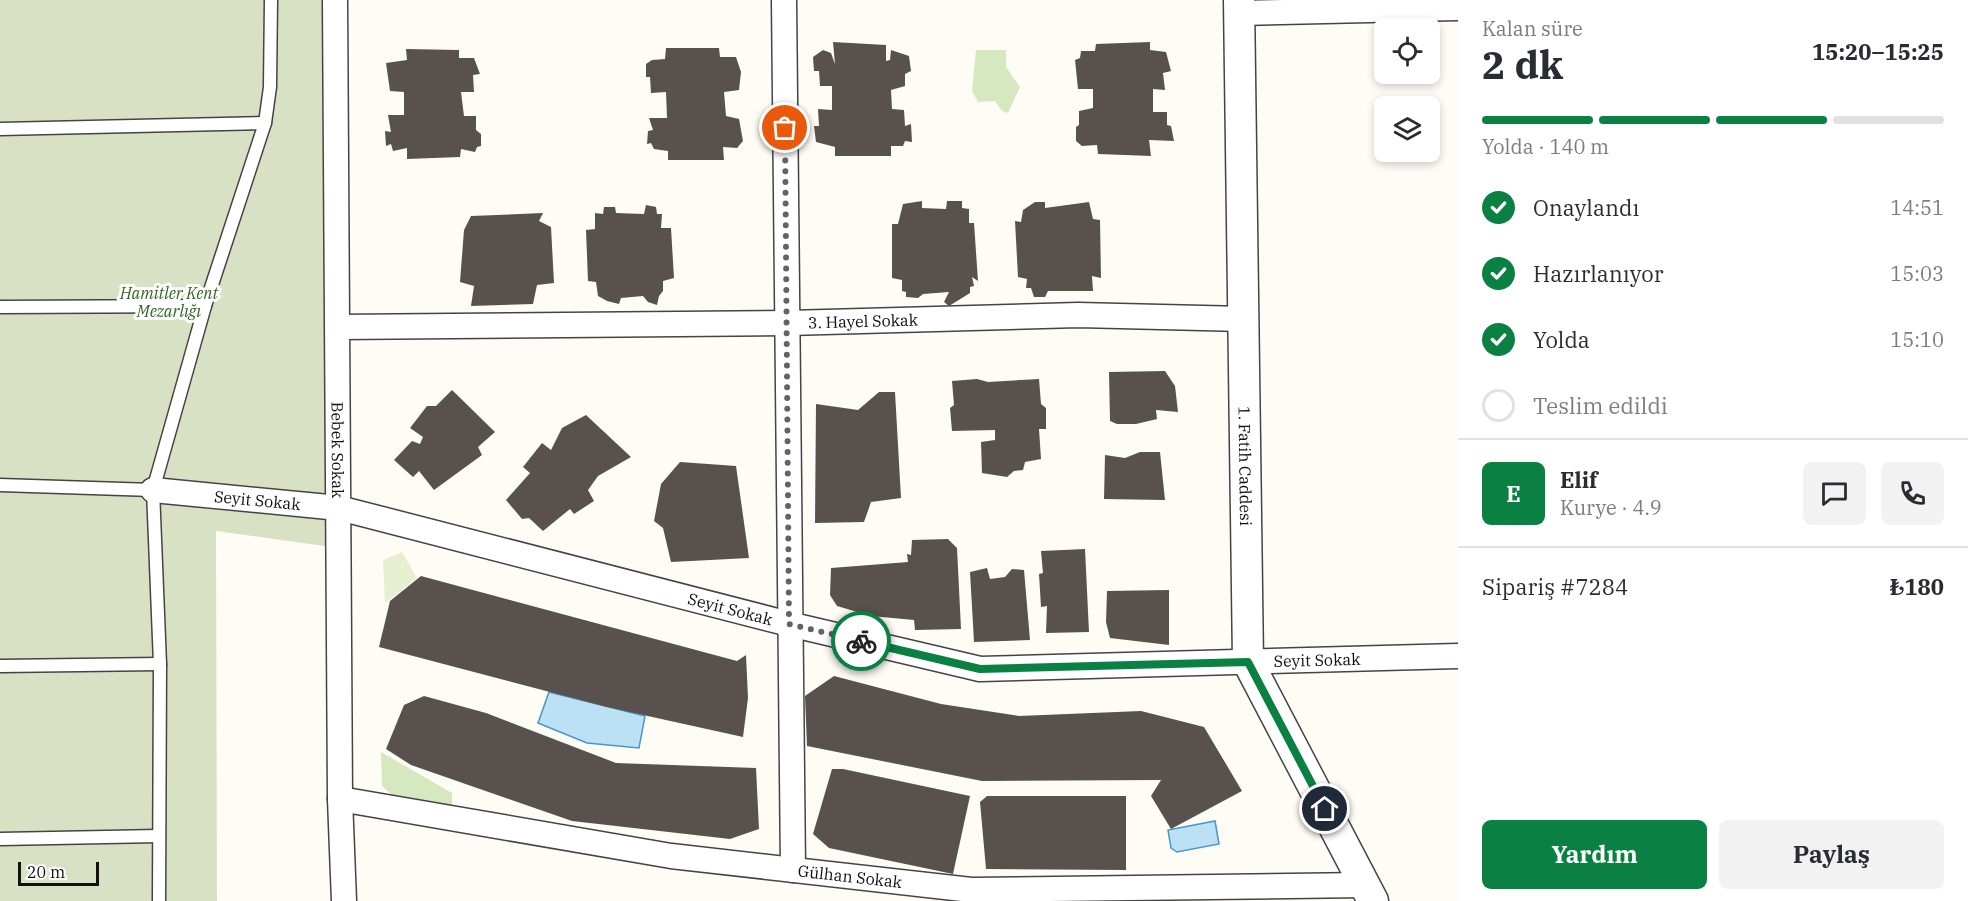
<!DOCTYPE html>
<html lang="tr">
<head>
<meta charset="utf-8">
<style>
  body { margin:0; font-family:"IBM Plex Serif",serif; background:#f2f2f3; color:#2b2b33; height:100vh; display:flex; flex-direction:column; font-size:22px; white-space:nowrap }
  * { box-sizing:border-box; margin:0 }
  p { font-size:20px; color:#7c7c81 }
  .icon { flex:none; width:33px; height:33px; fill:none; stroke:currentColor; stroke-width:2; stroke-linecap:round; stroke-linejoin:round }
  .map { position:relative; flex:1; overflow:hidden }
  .sheet { display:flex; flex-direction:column; background:#fff; width:510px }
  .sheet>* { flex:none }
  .fabs { position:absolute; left:1374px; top:18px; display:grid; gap:12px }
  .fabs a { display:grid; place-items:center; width:66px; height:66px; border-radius:9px; background:#fff; box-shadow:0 3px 9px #0003; font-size:30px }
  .scale { position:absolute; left:18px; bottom:15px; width:81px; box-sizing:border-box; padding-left:6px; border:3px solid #111; border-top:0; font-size:16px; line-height:21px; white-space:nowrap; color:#111; -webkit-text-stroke:4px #fff; paint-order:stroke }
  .pin { position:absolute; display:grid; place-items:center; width:51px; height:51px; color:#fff; margin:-26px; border:3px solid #fff; border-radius:50%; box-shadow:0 2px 6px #0007 }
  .courier { position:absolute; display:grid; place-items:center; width:60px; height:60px; margin:-30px; border:4px solid #0b8043; border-radius:50%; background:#fff; color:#222; box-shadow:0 2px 8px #0007 }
  .head em { font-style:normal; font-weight:700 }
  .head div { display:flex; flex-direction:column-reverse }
  .head { display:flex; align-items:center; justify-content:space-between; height:102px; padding:0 24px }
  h1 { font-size:39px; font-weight:700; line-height:45px }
  .bar { display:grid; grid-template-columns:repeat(4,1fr); gap:9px 6px; align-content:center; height:72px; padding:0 24px }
  .bar i { height:8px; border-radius:4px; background:#e1e1e2 }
  .bar .on { background:#0b8043 }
  .bar p { grid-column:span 4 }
  .line { display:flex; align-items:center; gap:15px; padding:0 24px; border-top:2px solid #e1e1e2 }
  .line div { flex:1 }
  .round { display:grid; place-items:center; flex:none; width:63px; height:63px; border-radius:9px; background:#f2f2f3 }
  ol { padding:0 24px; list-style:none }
  li { display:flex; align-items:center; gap:18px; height:66px }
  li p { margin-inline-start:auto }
  li .icon { padding:6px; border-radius:50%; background:#0b8043; color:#fff; stroke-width:4 }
  li:last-child { color:#7c7c81 }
  li i { width:33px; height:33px; border:3px solid #e1e1e2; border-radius:50% }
  .cta { display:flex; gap:12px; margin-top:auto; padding:12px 24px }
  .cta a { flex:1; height:69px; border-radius:9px; background:#0b8043; color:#fff; font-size:24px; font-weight:700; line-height:69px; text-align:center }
  .cta a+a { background:#f2f2f3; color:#2b2b33 }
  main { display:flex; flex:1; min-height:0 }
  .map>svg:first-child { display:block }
</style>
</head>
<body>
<main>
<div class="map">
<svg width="1458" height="901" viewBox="0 0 1458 901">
  <rect width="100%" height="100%" fill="#fefcf5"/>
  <!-- green -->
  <g fill="#d6e8bf">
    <polygon points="976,50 1006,50 1006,67 1020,87 1008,113 1002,111 995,101 978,102 972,91"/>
    <polygon points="381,752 452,793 452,812 401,803 382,786"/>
  </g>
  <!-- cemetery -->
  <polygon fill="#d9e1c5" points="0,0 329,0 332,547 216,531 217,901 0,901"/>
  <!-- pitch -->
  <polygon fill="#e6f0d0" points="402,552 417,578 385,603 383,560"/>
  <!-- water -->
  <g fill="#bce0f4" stroke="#4698c7" stroke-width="1.5">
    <polygon points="549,692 645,716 639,748 587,743 538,723"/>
    <polygon points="1215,821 1219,844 1177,852 1171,848 1168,830"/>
  </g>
  <!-- building -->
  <g fill="#59514d">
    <polygon points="833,42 886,45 886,61 890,60 891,50 909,56 911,71 905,74 905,86 891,90 892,109 904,110 905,126 911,124 912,142 905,141 903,146 891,146 891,156 835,156 835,147 816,142 814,126 819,126 818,109 832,110 832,86 820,86 819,71 814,71 813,57 823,50 831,53 835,64"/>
    <polygon points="1150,42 1150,50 1166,52 1171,71 1163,73 1165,90 1153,89 1153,112 1167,112 1167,125 1171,126 1174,141 1149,140 1151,156 1098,154 1097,145 1082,146 1076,141 1076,127 1079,125 1079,111 1093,108 1093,89 1078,89 1075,60 1080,58 1081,51 1095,51 1096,44"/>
    <polygon points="666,48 719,48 720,57 736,57 741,72 739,90 724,92 726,116 739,119 743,141 737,148 723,147 724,160 668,160 668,151 654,149 651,143 647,144 648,131 653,130 649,118 667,118 666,92 651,93 650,77 646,77 646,64 652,60 665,59"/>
    <polygon points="406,49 459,50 459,58 474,58 480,74 473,75 474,92 461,92 464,116 476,116 476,130 481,134 481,146 477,147 475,152 461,149 460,157 407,159 407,148 393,151 391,144 386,146 385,131 391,132 388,115 404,115 404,92 390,91 386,63 407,60"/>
    <polygon points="922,201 922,208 946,209 947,201 962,201 962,208 969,209 969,223 974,223 978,281 972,277 974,286 970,287 970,293 949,306 944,302 949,292 923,294 918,298 906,297 906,292 902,291 902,280 892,278 892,224 898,224 903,204"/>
    <polygon points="1035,202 1045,202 1045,208 1089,202 1093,219 1100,220 1101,278 1092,276 1093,291 1048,291 1045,297 1034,297 1031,288 1026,288 1027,279 1018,277 1015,221 1021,222 1023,210"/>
    <polygon points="646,205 656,207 657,214 662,214 661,228 671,228 674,278 663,281 663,291 659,296 657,305 648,302 643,296 621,298 619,304 607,301 598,296 596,282 588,281 586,230 595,229 595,213 603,214 604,207 615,207 616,213 644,214"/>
    <polygon points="543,213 539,221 551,227 554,283 537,285 533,304 471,306 474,286 460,282 464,230 471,216"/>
    <polygon points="1165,371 1175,386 1178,412 1156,410 1157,419 1136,424 1117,424 1110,421 1109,372"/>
    <polygon points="977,379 988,382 1039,379 1041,404 1046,408 1046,429 1039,429 1041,459 1025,462 1023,470 1014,471 1007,477 982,473 981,442 995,440 995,430 952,431 950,408 954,405 952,381"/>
    <polygon points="452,390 495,432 478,447 482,455 434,490 419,471 413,477 394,460 412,441 420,444 423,437 410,428 427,406 436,406"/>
    <polygon points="879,392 895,392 901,498 871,502 864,522 815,523 816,404 858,410"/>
    <polygon points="586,415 631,457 598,476 588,490 594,501 574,514 570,509 543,531 529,518 522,519 506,500 530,473 523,467 542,443 551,450 562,428"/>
    <polygon points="1140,452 1160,452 1165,500 1104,499 1105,455 1125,458"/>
    <polygon points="680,462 736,466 749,558 671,562 663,528 654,521 661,484"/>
    <polygon points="948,539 957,548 961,629 915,630 914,620 871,616 837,606 830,595 831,568 908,562 907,554 911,555 912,540"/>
    <polygon points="1085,549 1089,632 1046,633 1047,606 1041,607 1039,574 1043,573 1041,551"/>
    <polygon points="987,568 990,579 1005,577 1012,569 1024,570 1030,640 974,642 970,572"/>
    <polygon points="421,576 737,661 746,655 748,698 743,737 607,707 379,647 390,601"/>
    <polygon points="1169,590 1169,645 1110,638 1106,622 1107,591"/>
    <polygon points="834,676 941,704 1019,716 1141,711 1204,727 1242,791 1171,829 1151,796 1161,780 982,781 807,746 805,696"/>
    <polygon points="424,696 486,713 616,763 756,768 759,829 730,839 572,821 411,765 386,749 404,705"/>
    <polygon points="832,769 843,769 970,796 953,874 829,848 813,834"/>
    <polygon points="987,796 1126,796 1126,870 986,869 980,802"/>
  </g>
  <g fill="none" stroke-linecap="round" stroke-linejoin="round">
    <!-- service casing -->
    <g stroke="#444" stroke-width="15">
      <g id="service">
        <polyline points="0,129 265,123"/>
        <polyline points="0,307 205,306"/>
        <polyline points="0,485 153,490"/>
        <polyline points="0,666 160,664"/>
        <polyline points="0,839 159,836"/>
        <polyline points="159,901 160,664 153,490 205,306 265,123 270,87 271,0"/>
      </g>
    </g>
    <!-- minor casing -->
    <g stroke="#444" stroke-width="27">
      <g id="minor">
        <path id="s1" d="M335 0 340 799 344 901"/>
        <polyline points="784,0 793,870"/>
        <polyline points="1240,13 1458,8"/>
        <path id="s2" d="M338 327 788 323 1078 315 1244 319"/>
        <path id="s3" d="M153 490 339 508 789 624 980 669 1458 656"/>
        <path id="s4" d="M340 799 671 856 971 890 1365 885"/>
      </g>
    </g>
    <!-- tertiary casing -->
    <g stroke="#444" stroke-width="33">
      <g id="tertiary">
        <path id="s5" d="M1239 0 1248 662 1373 901"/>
      </g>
    </g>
    <!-- service -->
    <use href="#service" stroke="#fff" stroke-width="12"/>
    <!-- minor -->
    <use href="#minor" stroke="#fff" stroke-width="24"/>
    <!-- tertiary -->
    <use href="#tertiary" stroke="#fff" stroke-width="30"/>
  </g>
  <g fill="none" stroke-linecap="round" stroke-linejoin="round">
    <!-- done -->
    <polyline stroke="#646361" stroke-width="6" stroke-dasharray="0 10.8" points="785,128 789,624 861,641"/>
    <!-- route -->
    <polyline stroke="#0b8043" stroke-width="8" points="861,641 980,669 1248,662 1325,809"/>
  </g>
  <g text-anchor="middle" stroke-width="6" stroke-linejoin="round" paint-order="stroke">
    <!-- park labels -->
    <g font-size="16" font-style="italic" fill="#336623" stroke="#fff">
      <text x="169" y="299">Hamitler Kent<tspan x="169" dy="18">Mezarlığı</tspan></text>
    </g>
    <!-- street labels -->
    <g font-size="16" fill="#111" stroke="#fff">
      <text dy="6" stroke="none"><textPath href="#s2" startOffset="525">3. Hayel Sokak</textPath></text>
      <text dy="6" stroke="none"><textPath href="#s1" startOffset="450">Bebek Sokak</textPath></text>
      <text dy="6" stroke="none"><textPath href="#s5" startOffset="466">1. Fatih Caddesi</textPath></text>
      <text dy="6" stroke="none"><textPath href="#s3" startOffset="105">Seyit Sokak</textPath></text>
      <text dy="6" stroke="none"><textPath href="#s3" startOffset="591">Seyit Sokak</textPath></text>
      <text dy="6" stroke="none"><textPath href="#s3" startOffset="1185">Seyit Sokak</textPath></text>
      <text dy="6" stroke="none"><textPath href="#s4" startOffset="516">Gülhan Sokak</textPath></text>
    </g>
  </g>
</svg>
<div class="fabs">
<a><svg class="icon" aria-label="locate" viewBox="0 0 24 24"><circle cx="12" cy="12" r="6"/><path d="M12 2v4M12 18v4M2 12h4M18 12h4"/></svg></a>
<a><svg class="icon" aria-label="layers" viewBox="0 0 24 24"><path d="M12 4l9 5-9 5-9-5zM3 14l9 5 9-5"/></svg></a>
</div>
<div class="scale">20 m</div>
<div class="pin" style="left:785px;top:128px;background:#ea580c"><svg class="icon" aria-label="bag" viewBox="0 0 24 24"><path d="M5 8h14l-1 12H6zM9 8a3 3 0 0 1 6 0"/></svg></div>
<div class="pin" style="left:1325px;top:809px;background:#1f2937"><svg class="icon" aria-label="home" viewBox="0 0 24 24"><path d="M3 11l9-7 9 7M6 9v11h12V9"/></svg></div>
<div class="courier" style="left:861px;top:641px"><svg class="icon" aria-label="bike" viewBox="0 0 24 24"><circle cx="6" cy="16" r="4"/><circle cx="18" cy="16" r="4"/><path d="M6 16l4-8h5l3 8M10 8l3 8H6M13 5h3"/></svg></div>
</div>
<section class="sheet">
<div class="head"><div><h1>2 dk</h1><p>Kalan süre</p></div><em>15:20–15:25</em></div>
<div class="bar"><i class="on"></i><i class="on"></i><i class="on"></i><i></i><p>Yolda · 140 m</p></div>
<ol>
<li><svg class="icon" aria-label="check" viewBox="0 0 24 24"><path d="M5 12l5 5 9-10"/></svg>Onaylandı<p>14:51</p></li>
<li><svg class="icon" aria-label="check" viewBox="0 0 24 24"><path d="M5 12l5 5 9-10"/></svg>Hazırlanıyor<p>15:03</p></li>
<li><svg class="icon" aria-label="check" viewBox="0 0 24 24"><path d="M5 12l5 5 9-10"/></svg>Yolda<p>15:10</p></li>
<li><i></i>Teslim edildi</li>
</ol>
<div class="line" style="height:108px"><b class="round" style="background:#0b8043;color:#fff">E</b><div><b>Elif</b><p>Kurye · 4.9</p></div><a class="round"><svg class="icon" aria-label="chat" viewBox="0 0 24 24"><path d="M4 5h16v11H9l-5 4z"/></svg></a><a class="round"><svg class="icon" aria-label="phone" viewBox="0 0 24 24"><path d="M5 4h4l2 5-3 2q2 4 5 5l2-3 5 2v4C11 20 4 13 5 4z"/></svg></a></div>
<div class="line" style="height:78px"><div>Sipariş #7284</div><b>₺180</b></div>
<div class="cta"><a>Yardım</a><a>Paylaş</a></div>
</section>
</main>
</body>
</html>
